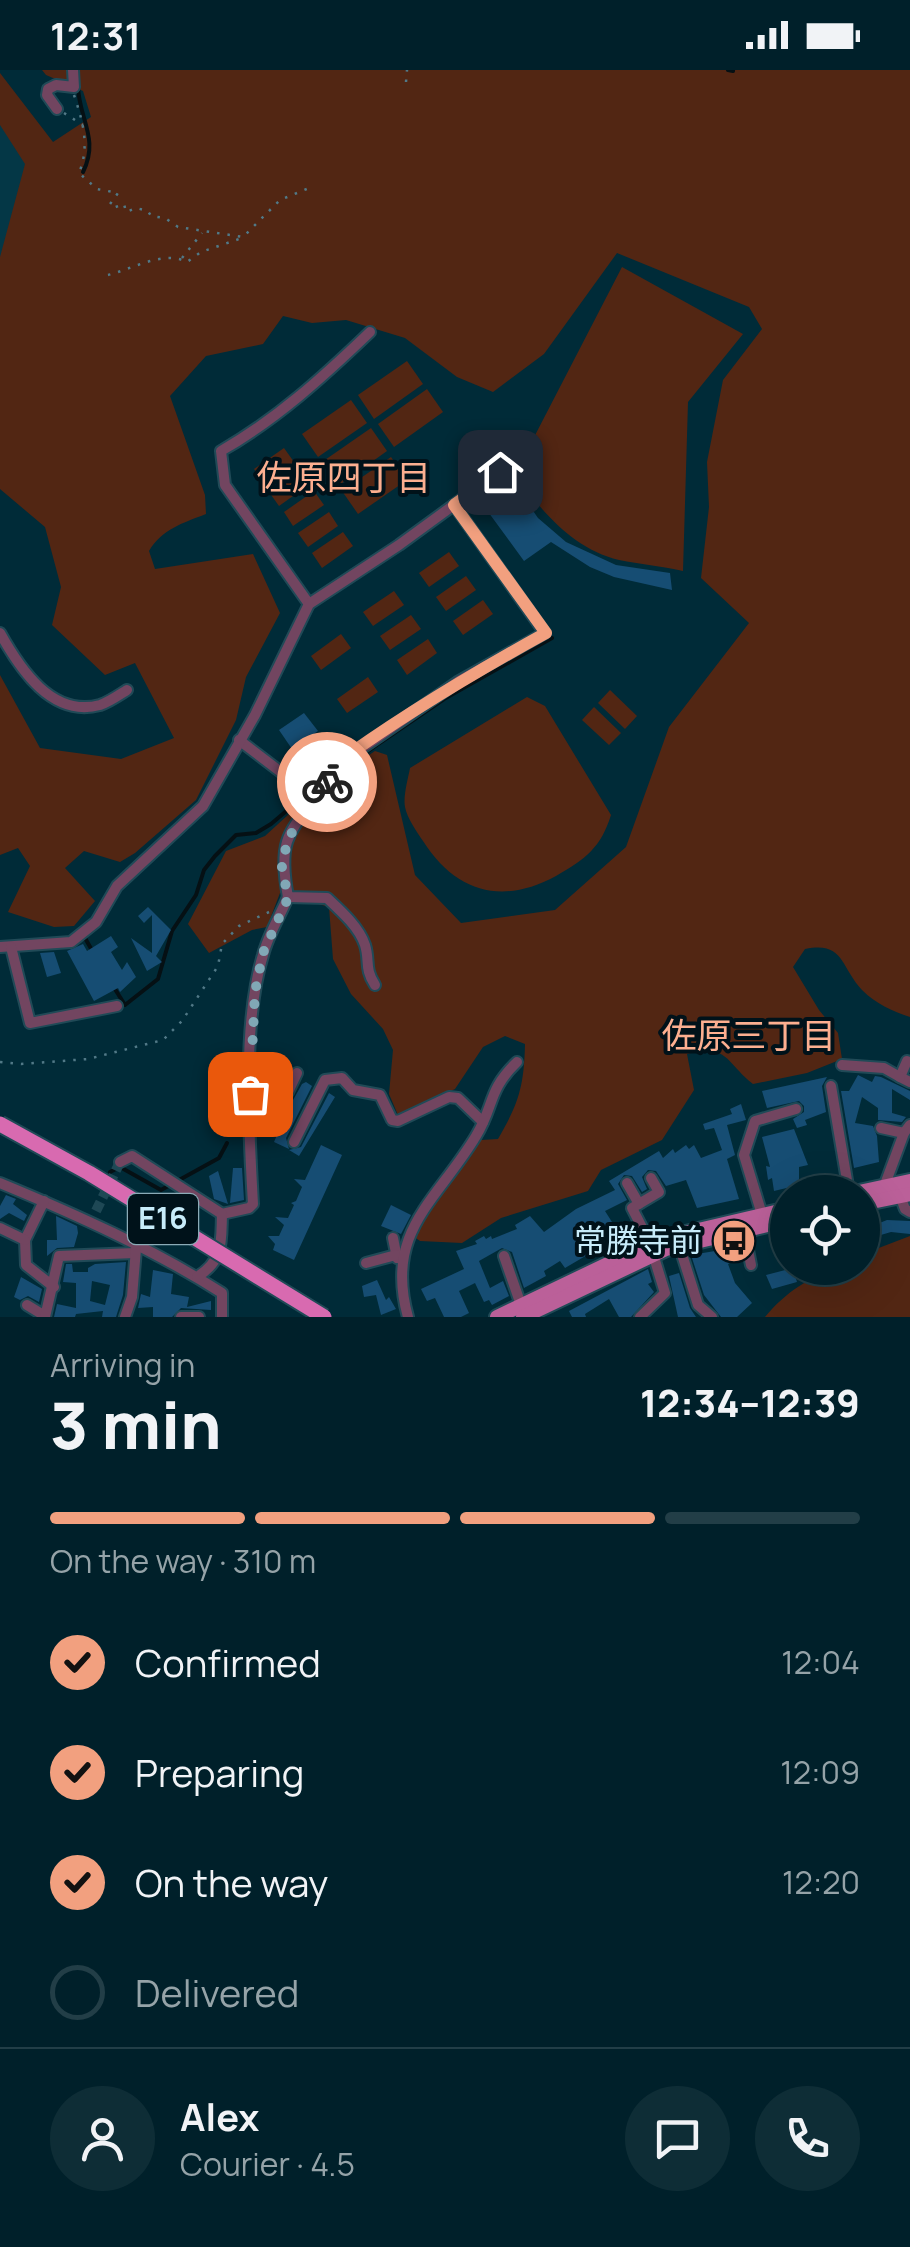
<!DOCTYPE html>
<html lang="en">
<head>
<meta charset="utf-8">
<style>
  body { margin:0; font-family:Manrope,"Noto Sans JP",sans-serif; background:#0e2d36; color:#f1f3f6; height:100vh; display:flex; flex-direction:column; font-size:38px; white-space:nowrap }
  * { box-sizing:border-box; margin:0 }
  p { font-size:32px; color:#95a3a8 }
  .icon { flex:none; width:55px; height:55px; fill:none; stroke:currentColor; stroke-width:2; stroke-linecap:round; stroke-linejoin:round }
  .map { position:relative; height:1247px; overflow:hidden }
  .sheet { display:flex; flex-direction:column; background:#00202a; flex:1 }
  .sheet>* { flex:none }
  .controls { position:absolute; left:770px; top:1105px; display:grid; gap:20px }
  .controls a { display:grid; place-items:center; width:110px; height:110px; border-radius:50%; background:#00202a; box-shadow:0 10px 40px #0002,0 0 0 2px #223e47; font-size:50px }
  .pin { position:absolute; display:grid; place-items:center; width:85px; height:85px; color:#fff; margin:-42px; border-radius:20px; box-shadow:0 5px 15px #0006 }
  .courier { position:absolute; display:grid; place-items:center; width:100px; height:100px; margin:-50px; border:8px solid #f2a07f; border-radius:50%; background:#fff; color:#222; box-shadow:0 2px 12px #0007 }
  .overview em { font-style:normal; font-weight:800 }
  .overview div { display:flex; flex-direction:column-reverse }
  .overview { display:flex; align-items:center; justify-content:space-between; height:170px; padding:0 50px }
  h1 { font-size:65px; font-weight:800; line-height:75px }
  .bar { display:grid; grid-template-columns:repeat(4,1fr); gap:15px 10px; align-content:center; height:120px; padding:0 50px }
  .bar i { height:12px; border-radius:8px; background:#223e47 }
  .bar .current { background:#f2a07f }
  .bar p { grid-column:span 4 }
  .line { display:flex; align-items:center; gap:25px; padding:0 50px; border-top:2px solid #223e47 }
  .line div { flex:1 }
  .round { display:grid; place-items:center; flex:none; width:105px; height:105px; border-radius:52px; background:#0e2d36 }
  ol { padding:0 50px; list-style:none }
  li { display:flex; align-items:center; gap:30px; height:110px }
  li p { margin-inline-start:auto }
  li .icon { padding:10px; border-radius:50%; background:#f2a07f; color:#111; stroke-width:4 }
  li:last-child { color:#95a3a8 }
  li i { width:55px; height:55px; border:5px solid #223e47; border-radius:50% }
  .status { display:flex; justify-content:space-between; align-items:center; height:70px; padding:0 50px; background:#00202a; direction:ltr }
  .status svg { height:28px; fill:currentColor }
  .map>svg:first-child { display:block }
</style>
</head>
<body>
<div class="status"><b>12:31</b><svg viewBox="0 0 49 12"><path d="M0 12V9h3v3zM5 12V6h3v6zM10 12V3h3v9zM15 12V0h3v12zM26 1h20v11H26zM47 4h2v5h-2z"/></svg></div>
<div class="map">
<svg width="910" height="1247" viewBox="0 0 910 1247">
  <rect width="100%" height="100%" fill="#002b38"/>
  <!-- built -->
  <polygon fill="#043746" points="0,43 32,94 0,194"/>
  <!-- green -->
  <g fill="#522613">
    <path d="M42 0H910V947C892 941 876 934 862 920 840 896 844 871 805 879L793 897 819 940 838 963 842 989 807 1003 753 1014C725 992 728 973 687 984L694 1020 662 1070 601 1100 588 1121 501 1148 462 1173 420 1171 406 1161 448 1116 481 1070 498 1069C519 1033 524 1016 525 974L505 966 483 977 455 1019 398 1045 389 1024 393 980 383 959 351 924 333 889 329 837 280 823 267 857 252 860 209 883 188 854 226 781 265 766 312 723 375 681 387 685 415 805 461 853 555 840 626 777 669 657 749 553 701 508 709 437 707 392 723 310 762 259 749 237 617 183 544 284 493 322 457 307 405 268 346 250 312 253 283 246 263 274 206 286 170 326 205 425 206 444C183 453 162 459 149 481L155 499 253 484 280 543 246 607 236 650 196 730 135 783 120 792 84 781 65 798 95 831 74 856 54 857 8 842 30 796 18 778 0 785V605L40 678 121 689 174 668 135 593 105 605 52 555 61 517 45 457 0 419V187L25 94 0 55V3L53 72 91 47 83 21 46 5Z"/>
    <path d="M622 197 743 264 688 332 683 501C661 496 640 494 619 490 573 479 541 441 515 404Z"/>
    <polygon points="407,291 423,314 374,349 358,325"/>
    <polygon points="427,319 443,342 394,377 378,354"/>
    <polygon points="351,330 367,353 318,387 302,364"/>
    <polygon points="371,358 387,381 338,416 322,392"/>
    <polygon points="284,378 294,392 264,413 254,399"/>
    <polygon points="391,387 407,410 358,444 342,421"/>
    <polygon points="300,400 310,414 279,436 269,422"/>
    <polygon points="314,421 324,435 293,456 284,442"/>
    <polygon points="329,442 338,456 308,477 298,463"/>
    <polygon points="343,462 353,476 322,498 312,483"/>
    <polygon points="449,482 459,496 429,517 419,503"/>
    <polygon points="466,506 476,520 446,541 436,527"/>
    <polygon points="394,521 404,535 373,556 363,542"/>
    <polygon points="483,530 493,544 463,565 453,551"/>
    <polygon points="411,545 421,559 390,580 380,566"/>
    <polygon points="341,564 351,578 321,600 311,586"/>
    <polygon points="428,569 437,583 407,605 397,590"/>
    <polygon points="368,607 378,622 347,643 337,629"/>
    <polygon points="610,620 637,646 625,659 598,633"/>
    <path d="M527 627 545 636 611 745C601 777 586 789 556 806 503 835 456 823 423 771 417 762 407 748 405 737 403 726 408 709 410 698Z"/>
    <polygon points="594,637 621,663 609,675 582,650"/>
    <path d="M910 1166V1247H765C791 1216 822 1198 862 1198L863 1184Z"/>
  </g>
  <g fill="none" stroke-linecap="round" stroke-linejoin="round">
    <!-- stream -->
    <g stroke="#051014" stroke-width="4">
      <polyline points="728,0 733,1"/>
      <path d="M78 15C78 48 100 68 83 102"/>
      <polyline points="330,707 444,629 552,568"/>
      <polyline points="85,868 93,882"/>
      <polyline points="113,916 125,935 158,909 172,861 196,825 204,800 215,786 236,765 256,763 271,754 317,715"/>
      <polyline points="110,1102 120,1097 161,1120 219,1088 227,1073"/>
    </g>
  </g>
  <!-- building -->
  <g fill="#164d73" fill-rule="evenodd">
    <polygon points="509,406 538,448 566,472 616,495 670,503 672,520 614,507 590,497 551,472 524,491 486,439 508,422 501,412"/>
    <polygon points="304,643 318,661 292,679 279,660"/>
    <polygon points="148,837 171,860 156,886 162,892 147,901 131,868 152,883 152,845 144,853 138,846"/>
    <polygon points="111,866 118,877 111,882 122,900 127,892 136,907 120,922 118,918 94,931 67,881 83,874 87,881"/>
    <polygon points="54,882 61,903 47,907 40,883"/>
    <polygon points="858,1005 872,1012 875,1006 881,1007 910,1021 910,1030 892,1019 892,1043 906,1047 902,1052 878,1050 878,1038 862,1027 855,1053 873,1056 877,1066 879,1092 854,1098 841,1021 849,1021"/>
    <polygon points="827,1007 822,1016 826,1042 805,1050 807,1055 797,1058 793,1049 804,1042 804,1036 799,1031 767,1038 762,1021"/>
    <polygon points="306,1012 312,1016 286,1068 289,1079 274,1072 288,1039 302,1014"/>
    <polygon points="329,1023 335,1027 299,1086 289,1080 301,1077"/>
    <polygon points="741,1034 746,1050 727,1055 735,1085 727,1089 739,1129 697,1138 686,1110 666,1116 656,1101 648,1100 642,1107 647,1119 642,1122 632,1106 624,1105 618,1114 627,1130 605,1141 612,1152 588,1166 594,1181 565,1198 560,1191 544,1201 546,1206 524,1218 512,1182 502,1178 479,1191 490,1218 503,1211 509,1226 492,1235 489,1230 484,1232 475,1213 459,1221 469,1243 461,1247 444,1247 435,1228 427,1231 421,1219 464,1199 456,1181 477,1174 475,1171 484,1166 486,1169 491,1166 492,1169 517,1159 515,1155 530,1146 544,1162 576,1139 615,1120 609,1111 659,1081 663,1088 673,1079 675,1083 686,1075 689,1079 694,1075 701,1088 722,1080 714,1058 705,1060 703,1054 732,1044 730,1039"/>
    <polygon points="794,1059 808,1095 799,1097 799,1115 774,1121 772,1108 768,1110 766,1096 770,1097 762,1067"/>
    <polygon points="321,1075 342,1085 294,1190 273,1180 275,1174 268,1166 279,1166 284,1155 275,1147 288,1148 294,1135 291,1133 296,1131 302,1117 294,1109 305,1110"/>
    <polygon points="233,1098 242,1098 244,1130 230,1133"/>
    <polygon points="218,1101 228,1134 214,1129 209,1106"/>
    <polygon points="6,1125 16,1129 13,1134 27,1145 24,1151 9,1143 0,1149 0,1136"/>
    <polygon points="391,1135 411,1145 401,1164 381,1156"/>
    <polygon points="56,1146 77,1156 78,1163 74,1177 57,1178 47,1186 47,1170 57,1170"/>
    <polygon points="887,1150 910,1151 910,1164 891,1162 874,1167 877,1175 862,1180 862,1160"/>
    <polygon points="739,1177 741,1189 728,1194 735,1213 752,1233 737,1247 721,1247 704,1225 691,1185"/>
    <path d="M126 1192 123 1225 116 1247H102L103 1241 76 1244 75 1247H54L57 1234 76 1238V1213L63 1212 66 1194H72L73 1202H88V1198L95 1194ZM92 1211 110 1215 105 1235 90 1231Z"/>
    <polygon points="793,1198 797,1212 772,1219 766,1205"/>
    <polygon points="648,1199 652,1212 648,1214 654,1222 631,1247 619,1247 609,1229 585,1244 586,1247 572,1247 569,1241"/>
    <polygon points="153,1200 173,1204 171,1224 189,1227 187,1237 211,1231 211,1240 181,1238 172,1247 153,1247 153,1237 138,1238 141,1224 150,1227"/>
    <polygon points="679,1203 690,1238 696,1247 678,1247 669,1206"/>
    <polygon points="21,1207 42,1219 39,1232 28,1226 20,1230 14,1227"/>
    <polygon points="377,1210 386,1230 389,1227 396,1239 381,1245 376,1225 364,1227 362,1216"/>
  </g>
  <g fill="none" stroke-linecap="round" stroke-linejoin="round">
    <!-- minor-tunnel -->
    <polyline stroke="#1e4855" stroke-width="10" stroke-dasharray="10 5" stroke-linecap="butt" points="96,1141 120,1092"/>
    <!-- minor casing -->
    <g stroke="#204a57" stroke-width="14">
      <g id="minor">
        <polyline points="57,39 47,25 48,19 56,15 74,17 73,0"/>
        <path d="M309 534 225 415 221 381C277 349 323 307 370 262"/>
        <path d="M0 563C20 599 52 648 100 635 109 632 119 625 127 620"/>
        <polyline points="239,670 303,719 459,611 545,563 454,435"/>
        <path d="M322 704 328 713C293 760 276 762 288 827L327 828C341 841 359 857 365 875 370 891 364 898 375 915"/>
        <polyline points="0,877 71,872 96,852 117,816 203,736 255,645 309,534 399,475 499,402"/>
        <polyline points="11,877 30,953 117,936"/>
        <polyline points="907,991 900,1007 910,1012"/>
        <polyline points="842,995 884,998 900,1007"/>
        <polyline points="831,1016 849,1122"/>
        <polyline points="250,1024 284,1024 288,1022 297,1003"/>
        <polyline points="881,1058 904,1063"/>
        <polyline points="294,1072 325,1010 342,1008 353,1020 380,1025 392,1050 398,1051 449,1027 458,1028 483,1052"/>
        <path d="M120 1092 132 1086 222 1144 249 1138 253 1134C249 1063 242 953 263 885 268 865 280 846 288 827"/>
        <path d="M0 1113C75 1144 153 1179 222 1223V1247"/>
        <polyline points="627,1113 639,1134"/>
        <polyline points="884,1117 904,1063 910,1055"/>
        <polyline points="900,1126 905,1139 910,1142"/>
        <polyline points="44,1131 25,1170 26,1195 54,1217"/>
        <polyline points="763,1148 744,1085 755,1051 796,1039"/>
        <polyline points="0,1158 25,1170"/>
        <polyline points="744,1160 751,1195"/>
        <polyline points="393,1168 397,1188"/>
        <polyline points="650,1173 632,1138 659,1122 651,1108"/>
        <polyline points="679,1175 698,1235 712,1247"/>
        <polyline points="504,1186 521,1235"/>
        <polyline points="366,1193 396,1185"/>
        <path d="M197 1207C224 1190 221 1173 222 1144"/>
        <polyline points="27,1235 45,1246"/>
        <polyline points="45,1247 59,1186 135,1183"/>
        <polyline points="125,1247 132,1227 136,1179"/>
        <polyline points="181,1247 199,1247"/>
        <path d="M408 1247C384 1161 437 1131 476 1066 495 1035 487 1021 517 992"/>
        <polyline points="640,1247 665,1223 653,1184"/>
      </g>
    </g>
    <!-- major casing -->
    <g stroke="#204a57" stroke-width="18">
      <g id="major">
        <polyline points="859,1122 910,1111"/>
        <polyline points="862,1134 910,1124"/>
        <polyline points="497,1247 660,1169 788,1139"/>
        <polyline points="523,1247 666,1179 788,1150"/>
      </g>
    </g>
    <!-- path -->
    <g stroke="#517987" stroke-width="2.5" stroke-dasharray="2.5 8" stroke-linecap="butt">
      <polyline points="406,12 407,0"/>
      <path d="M74 25C83 52 90 76 79 103L97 119 118 123 110 134 113 138 124 134 126 142 136 138 148 141 151 146 165 148 178 157 243 167 280 130 314 116"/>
      <polyline points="64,43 83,55"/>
      <polyline points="182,188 202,163"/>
      <path d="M108 205C132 199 164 180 187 192L201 182 242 168"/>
      <polyline points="0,992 21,994 88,989 163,970 182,951 218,896 222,874 239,856 269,842"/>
    </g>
    <!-- minor -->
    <use href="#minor" stroke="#724560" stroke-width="10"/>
    <!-- major -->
    <use href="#major" stroke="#bb6099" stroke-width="14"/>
    <!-- highway-bridge casing -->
    <g stroke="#204a57" stroke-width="19" stroke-linecap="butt">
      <polyline id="highway-bridge" points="0,1054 89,1103 324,1247"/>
    </g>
    <!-- highway-bridge -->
    <use href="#highway-bridge" stroke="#d86ab0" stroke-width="15"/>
  </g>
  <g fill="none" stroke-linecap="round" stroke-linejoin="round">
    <!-- done -->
    <polyline stroke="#81a8b6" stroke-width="10" stroke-dasharray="0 18" points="250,1024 255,922 263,883 288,828 281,792 298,746 314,732 327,712"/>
    <!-- route -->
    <path stroke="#f2a07f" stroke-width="12" d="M327 712 322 704C393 651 468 606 546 563L454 435 500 402"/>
  </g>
  <!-- icons -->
  <defs>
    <g id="bus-disc" transform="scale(2.25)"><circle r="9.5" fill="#f2a07f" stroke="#00121a"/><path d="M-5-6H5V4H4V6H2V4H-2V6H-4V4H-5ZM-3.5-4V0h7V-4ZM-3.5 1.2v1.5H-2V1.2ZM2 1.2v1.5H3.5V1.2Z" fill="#111"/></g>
  </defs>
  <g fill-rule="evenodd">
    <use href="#bus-disc" x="734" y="1171"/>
  </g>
  <g text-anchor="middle" stroke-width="8" stroke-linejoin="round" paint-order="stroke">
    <!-- shield labels -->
    <rect fill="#00121a" stroke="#8babb7" stroke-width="2.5" x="128" y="1124" width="70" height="50" rx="8"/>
    <g font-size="30" font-weight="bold" fill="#c7ecfa">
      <text x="163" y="1159">E16</text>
    </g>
    <!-- poi labels -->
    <g font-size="32" fill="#c7ecfa" stroke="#00121a" text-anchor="end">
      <text x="702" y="1182">常勝寺前</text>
    </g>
    <!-- neighbourhood labels -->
    <g font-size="35" fill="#fcaf90" stroke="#00121a">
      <text x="344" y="420">佐原四丁目</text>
      <text x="749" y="978">佐原三丁目</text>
    </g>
  </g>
</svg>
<div class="controls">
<a><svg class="icon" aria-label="locate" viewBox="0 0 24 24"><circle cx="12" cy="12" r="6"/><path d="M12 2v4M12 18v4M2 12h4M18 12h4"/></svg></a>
</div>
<div class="pin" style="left:250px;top:1024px;background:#ea580c"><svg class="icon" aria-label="bag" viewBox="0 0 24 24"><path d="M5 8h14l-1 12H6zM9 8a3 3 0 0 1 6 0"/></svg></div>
<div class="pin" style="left:500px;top:402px;background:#1f2937"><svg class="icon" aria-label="home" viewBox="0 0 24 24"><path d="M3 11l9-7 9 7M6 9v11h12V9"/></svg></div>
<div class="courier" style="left:327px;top:712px"><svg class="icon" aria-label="bike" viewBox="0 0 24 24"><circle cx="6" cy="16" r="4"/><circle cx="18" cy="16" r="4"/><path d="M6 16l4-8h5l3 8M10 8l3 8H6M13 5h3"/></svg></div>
</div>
<section class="sheet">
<div class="overview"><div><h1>3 min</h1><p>Arriving in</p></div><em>12:34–12:39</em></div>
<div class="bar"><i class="current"></i><i class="current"></i><i class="current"></i><i></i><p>On the way · 310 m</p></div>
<ol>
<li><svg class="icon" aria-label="check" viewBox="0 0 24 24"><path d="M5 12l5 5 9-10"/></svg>Confirmed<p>12:04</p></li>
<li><svg class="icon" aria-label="check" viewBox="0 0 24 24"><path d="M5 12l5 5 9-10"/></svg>Preparing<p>12:09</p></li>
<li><svg class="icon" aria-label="check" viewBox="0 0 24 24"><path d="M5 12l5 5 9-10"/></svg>On the way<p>12:20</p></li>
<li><i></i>Delivered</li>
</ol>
<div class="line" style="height:180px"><a class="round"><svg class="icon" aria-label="person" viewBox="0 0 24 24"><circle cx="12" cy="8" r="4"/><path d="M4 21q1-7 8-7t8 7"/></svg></a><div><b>Alex</b><p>Courier · 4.5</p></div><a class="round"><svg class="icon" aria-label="chat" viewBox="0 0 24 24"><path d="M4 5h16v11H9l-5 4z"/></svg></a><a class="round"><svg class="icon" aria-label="phone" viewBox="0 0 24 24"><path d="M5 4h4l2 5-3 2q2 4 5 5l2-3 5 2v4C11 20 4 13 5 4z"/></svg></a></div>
</section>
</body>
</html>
